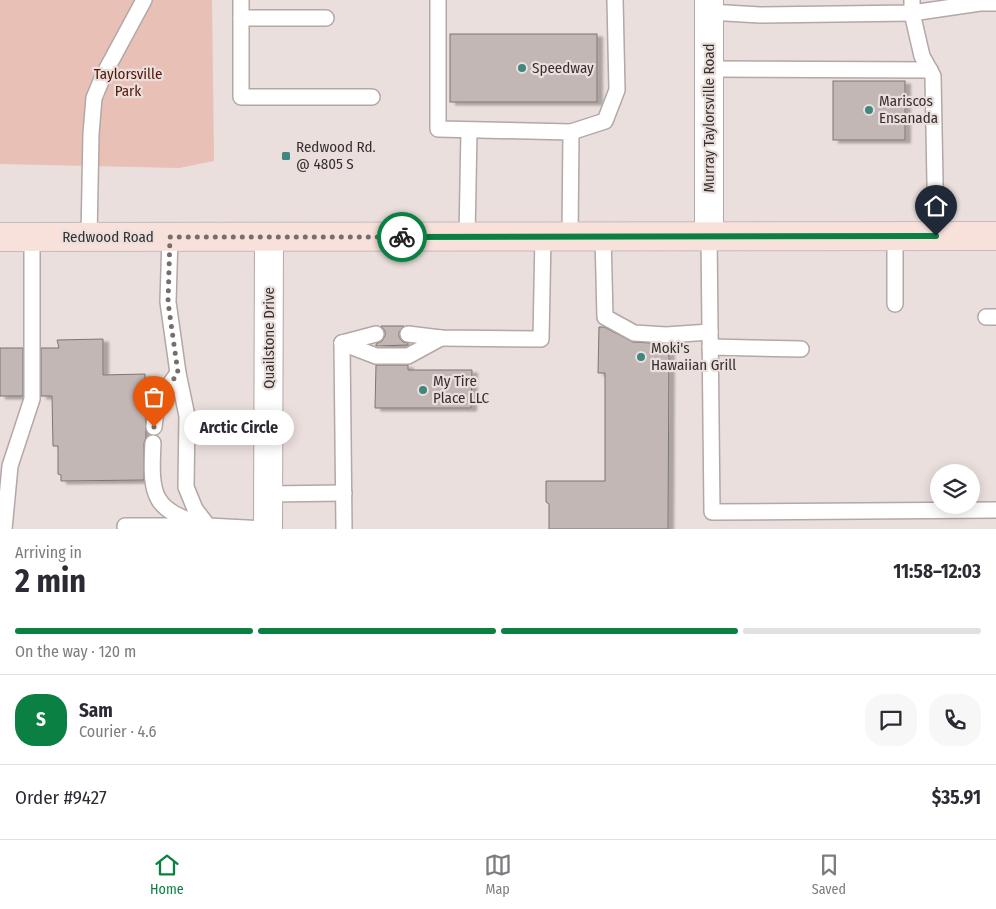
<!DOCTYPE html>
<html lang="en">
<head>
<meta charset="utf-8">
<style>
  body { margin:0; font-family:"Fira Sans Condensed",sans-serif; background:#f7f7f7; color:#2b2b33; height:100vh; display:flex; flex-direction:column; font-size:19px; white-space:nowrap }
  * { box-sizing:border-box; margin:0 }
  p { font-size:16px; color:#7c7c81 }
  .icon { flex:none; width:28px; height:28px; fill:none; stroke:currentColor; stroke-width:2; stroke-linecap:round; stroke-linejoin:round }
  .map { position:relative; height:529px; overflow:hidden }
  .side { display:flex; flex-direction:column; background:#fff; flex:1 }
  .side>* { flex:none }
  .buttons { position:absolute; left:930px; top:464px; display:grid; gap:10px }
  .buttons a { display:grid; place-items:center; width:50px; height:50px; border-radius:50%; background:#fff; box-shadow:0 2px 12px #0003; font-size:25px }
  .pin { position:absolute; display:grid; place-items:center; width:42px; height:42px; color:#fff; margin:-51px -21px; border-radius:50% 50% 50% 0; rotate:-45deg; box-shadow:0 0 5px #0007 }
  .pin .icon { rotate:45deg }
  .courier { position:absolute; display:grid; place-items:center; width:50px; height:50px; margin:-25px; border:4px solid #0b8043; border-radius:50%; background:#fff; color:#222; box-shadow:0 1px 6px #0007 }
  .bubble { position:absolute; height:35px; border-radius:18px; background:#fff; box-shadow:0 2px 12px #0003; font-size:16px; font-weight:700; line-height:35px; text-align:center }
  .head em { font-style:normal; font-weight:700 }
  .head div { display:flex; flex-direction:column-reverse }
  .head { display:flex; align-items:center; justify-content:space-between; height:85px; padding:0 15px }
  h1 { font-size:32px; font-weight:700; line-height:38px }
  .bar { display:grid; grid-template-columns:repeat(4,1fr); gap:8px 5px; align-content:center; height:60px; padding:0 15px }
  .bar i { height:6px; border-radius:4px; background:#e1e1e2 }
  .bar .current { background:#0b8043 }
  .bar p { grid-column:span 4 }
  .line { display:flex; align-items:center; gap:12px; padding:0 15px; border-top:1px solid #e1e1e2 }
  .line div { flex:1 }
  .round { display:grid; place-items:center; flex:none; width:52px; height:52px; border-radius:20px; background:#f7f7f7 }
  .tabs { display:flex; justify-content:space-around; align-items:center; height:70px; border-top:1px solid #e1e1e2; background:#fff; font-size:14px; color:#7c7c81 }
  .tabs a { display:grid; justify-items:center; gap:2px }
  .tabs .current { color:#0b8043 }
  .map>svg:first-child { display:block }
</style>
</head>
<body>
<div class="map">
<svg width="996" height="529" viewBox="0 0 996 529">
  <defs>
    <filter id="shadow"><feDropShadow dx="5.5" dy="3" stdDeviation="1" flood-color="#0004"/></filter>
  </defs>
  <rect width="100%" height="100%" fill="#eadfdc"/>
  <!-- green -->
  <polygon fill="#e9c0b5" points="0,0 212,0 214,161 179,168 0,164"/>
  <!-- building -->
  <g fill="#c2b7b4" stroke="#7e7471" filter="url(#shadow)">
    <rect x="450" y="34" width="147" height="68"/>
    <rect x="833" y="81" width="72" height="59"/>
    <polygon points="381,326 404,326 399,332 399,337 403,342 408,343 408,345 376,346 376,344 382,341 385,336 385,331"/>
    <polygon points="599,327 604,327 633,342 669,344 668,529 549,529 549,504 546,502 546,481 605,481 605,373 598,373"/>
    <polygon points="103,339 103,375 145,374 146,437 144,443 144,480 61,481 61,475 58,474 58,446 53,446 52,396 41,396 41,348 59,348 57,340"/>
    <rect x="0" y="348" width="23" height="48"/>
    <polygon points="376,365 408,365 408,370 472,370 471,408 375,408"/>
  </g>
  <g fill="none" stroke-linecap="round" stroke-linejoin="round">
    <!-- service casing -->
    <g stroke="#b2a8a5" stroke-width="18">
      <g id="service">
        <polyline points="241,0 241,97 372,97"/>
        <polyline points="438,0 438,129 571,132 570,236"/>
        <polyline points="709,12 760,15 912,13 912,0"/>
        <polyline points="241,18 326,18"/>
        <polyline points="709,69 930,70"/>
        <polyline points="571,132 605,121 617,90 615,0"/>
        <polyline points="603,236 605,317 634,333 666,335 710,332"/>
        <polyline points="709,236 712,512 996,510"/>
        <polyline points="895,236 895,304"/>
        <polyline points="936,236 933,76 922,56 912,13 980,3 996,3"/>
        <polyline points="89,237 91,134 94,98 104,74 144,0"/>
        <polyline points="170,237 168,302 178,373 187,416 186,487 195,509 208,526 268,529"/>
        <polyline points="467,237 469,130"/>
        <polyline points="986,317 996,317"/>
        <polyline points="408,334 441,338 541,339 543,236"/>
        <polyline points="342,343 344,529"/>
        <polyline points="342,343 376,356 408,356 441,338"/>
        <polyline points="342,343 376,334"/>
        <polyline points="710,347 801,349"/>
        <polyline points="154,427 157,402 178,373"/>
        <path d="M153 443C150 498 153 511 208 526"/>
        <polyline points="268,494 344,493"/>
        <polyline points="125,526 194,526"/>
        <polyline points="4,529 10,466 32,399 32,237"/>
      </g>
    </g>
    <!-- minor casing -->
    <g stroke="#b2a8a5" stroke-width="30">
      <polyline id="minor" points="268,529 269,238"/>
    </g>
    <!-- tertiary casing -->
    <g stroke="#b2a8a5" stroke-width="30">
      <polyline id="tertiary" points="709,0 709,236"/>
    </g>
    <!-- primary casing -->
    <g stroke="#bfbdbd" stroke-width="30">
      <polyline id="primary" points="0,237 996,236"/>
    </g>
    <!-- service -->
    <use href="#service" stroke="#fff" stroke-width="15"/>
    <!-- minor -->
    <use href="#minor" stroke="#fff" stroke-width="28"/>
    <!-- tertiary -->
    <use href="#tertiary" stroke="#fff" stroke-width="28"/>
    <!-- primary -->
    <use href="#primary" stroke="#f8e1da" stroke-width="28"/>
  </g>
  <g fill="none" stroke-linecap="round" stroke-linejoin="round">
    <!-- done -->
    <polyline stroke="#756e6c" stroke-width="5" stroke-dasharray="0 9" points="154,427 157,402 178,373 168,302 170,237 402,237"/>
    <!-- route -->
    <polyline stroke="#0b8043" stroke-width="6" points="402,237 936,236"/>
  </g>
  <!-- markers -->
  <g fill="#408780" stroke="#eadfdc" stroke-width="2">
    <circle cx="522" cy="68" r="5"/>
    <circle cx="869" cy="110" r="5"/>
    <rect x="281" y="151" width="10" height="10" rx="2.5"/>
    <circle cx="641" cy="357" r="5"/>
    <circle cx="423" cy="390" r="5"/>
  </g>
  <g text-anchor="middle" stroke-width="4.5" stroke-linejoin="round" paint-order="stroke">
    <!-- poi labels -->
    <g font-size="15" fill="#363130" stroke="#eadfdc" text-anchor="start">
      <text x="532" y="73">Speedway</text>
      <text x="879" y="106">Mariscos<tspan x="879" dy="17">Ensanada</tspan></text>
      <text x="296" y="152">Redwood Rd.<tspan x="296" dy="17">@ 4805 S</tspan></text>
      <text x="651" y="353">Moki's<tspan x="651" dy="17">Hawaiian Grill</tspan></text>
      <text x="433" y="386">My Tire<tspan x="433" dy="17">Place LLC</tspan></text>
    </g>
    <!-- park labels -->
    <g font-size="15" fill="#531907" stroke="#eadfdc">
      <text x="128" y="79">Taylorsville<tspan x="128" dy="17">Park</tspan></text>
    </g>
    <!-- street labels -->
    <g font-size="15" fill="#363130" stroke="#eadfdc">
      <text transform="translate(709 118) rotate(-90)" y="5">Murray Taylorsville Road</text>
      <text x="108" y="242">Redwood Road</text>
      <text transform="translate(269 338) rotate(-90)" y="5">Quailstone Drive</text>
    </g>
  </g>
</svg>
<div class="buttons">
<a><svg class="icon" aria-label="layers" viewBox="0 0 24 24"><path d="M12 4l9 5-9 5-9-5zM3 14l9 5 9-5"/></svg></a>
</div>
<div class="pin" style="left:154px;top:427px;background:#ea580c"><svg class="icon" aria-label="bag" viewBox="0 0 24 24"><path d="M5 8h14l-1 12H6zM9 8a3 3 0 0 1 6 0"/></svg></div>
<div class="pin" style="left:936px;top:236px;background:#1f2937"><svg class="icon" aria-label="home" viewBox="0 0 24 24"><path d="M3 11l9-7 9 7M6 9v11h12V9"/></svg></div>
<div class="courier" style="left:402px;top:237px"><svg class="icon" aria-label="bike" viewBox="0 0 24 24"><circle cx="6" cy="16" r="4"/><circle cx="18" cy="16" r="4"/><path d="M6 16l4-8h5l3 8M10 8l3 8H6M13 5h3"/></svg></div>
<div class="bubble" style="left:184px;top:410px;width:110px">Arctic Circle</div>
</div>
<section class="side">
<div class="head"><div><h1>2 min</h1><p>Arriving in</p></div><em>11:58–12:03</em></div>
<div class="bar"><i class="current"></i><i class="current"></i><i class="current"></i><i></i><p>On the way · 120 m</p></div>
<div class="line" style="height:90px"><b class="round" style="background:#0b8043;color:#fff">S</b><div><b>Sam</b><p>Courier · 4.6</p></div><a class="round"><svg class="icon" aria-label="chat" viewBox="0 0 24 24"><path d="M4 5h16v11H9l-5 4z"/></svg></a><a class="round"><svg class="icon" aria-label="phone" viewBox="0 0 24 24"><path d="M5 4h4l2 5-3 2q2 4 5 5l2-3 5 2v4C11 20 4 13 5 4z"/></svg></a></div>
<div class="line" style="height:65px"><div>Order #9427</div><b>$35.91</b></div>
</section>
<nav class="tabs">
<a class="current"><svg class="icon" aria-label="home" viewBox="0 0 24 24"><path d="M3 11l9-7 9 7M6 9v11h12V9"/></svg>Home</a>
<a><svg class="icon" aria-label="map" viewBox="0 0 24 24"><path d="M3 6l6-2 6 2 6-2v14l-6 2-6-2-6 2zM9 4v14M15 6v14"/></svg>Map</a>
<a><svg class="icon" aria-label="saved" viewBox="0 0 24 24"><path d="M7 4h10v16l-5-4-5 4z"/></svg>Saved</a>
</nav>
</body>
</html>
